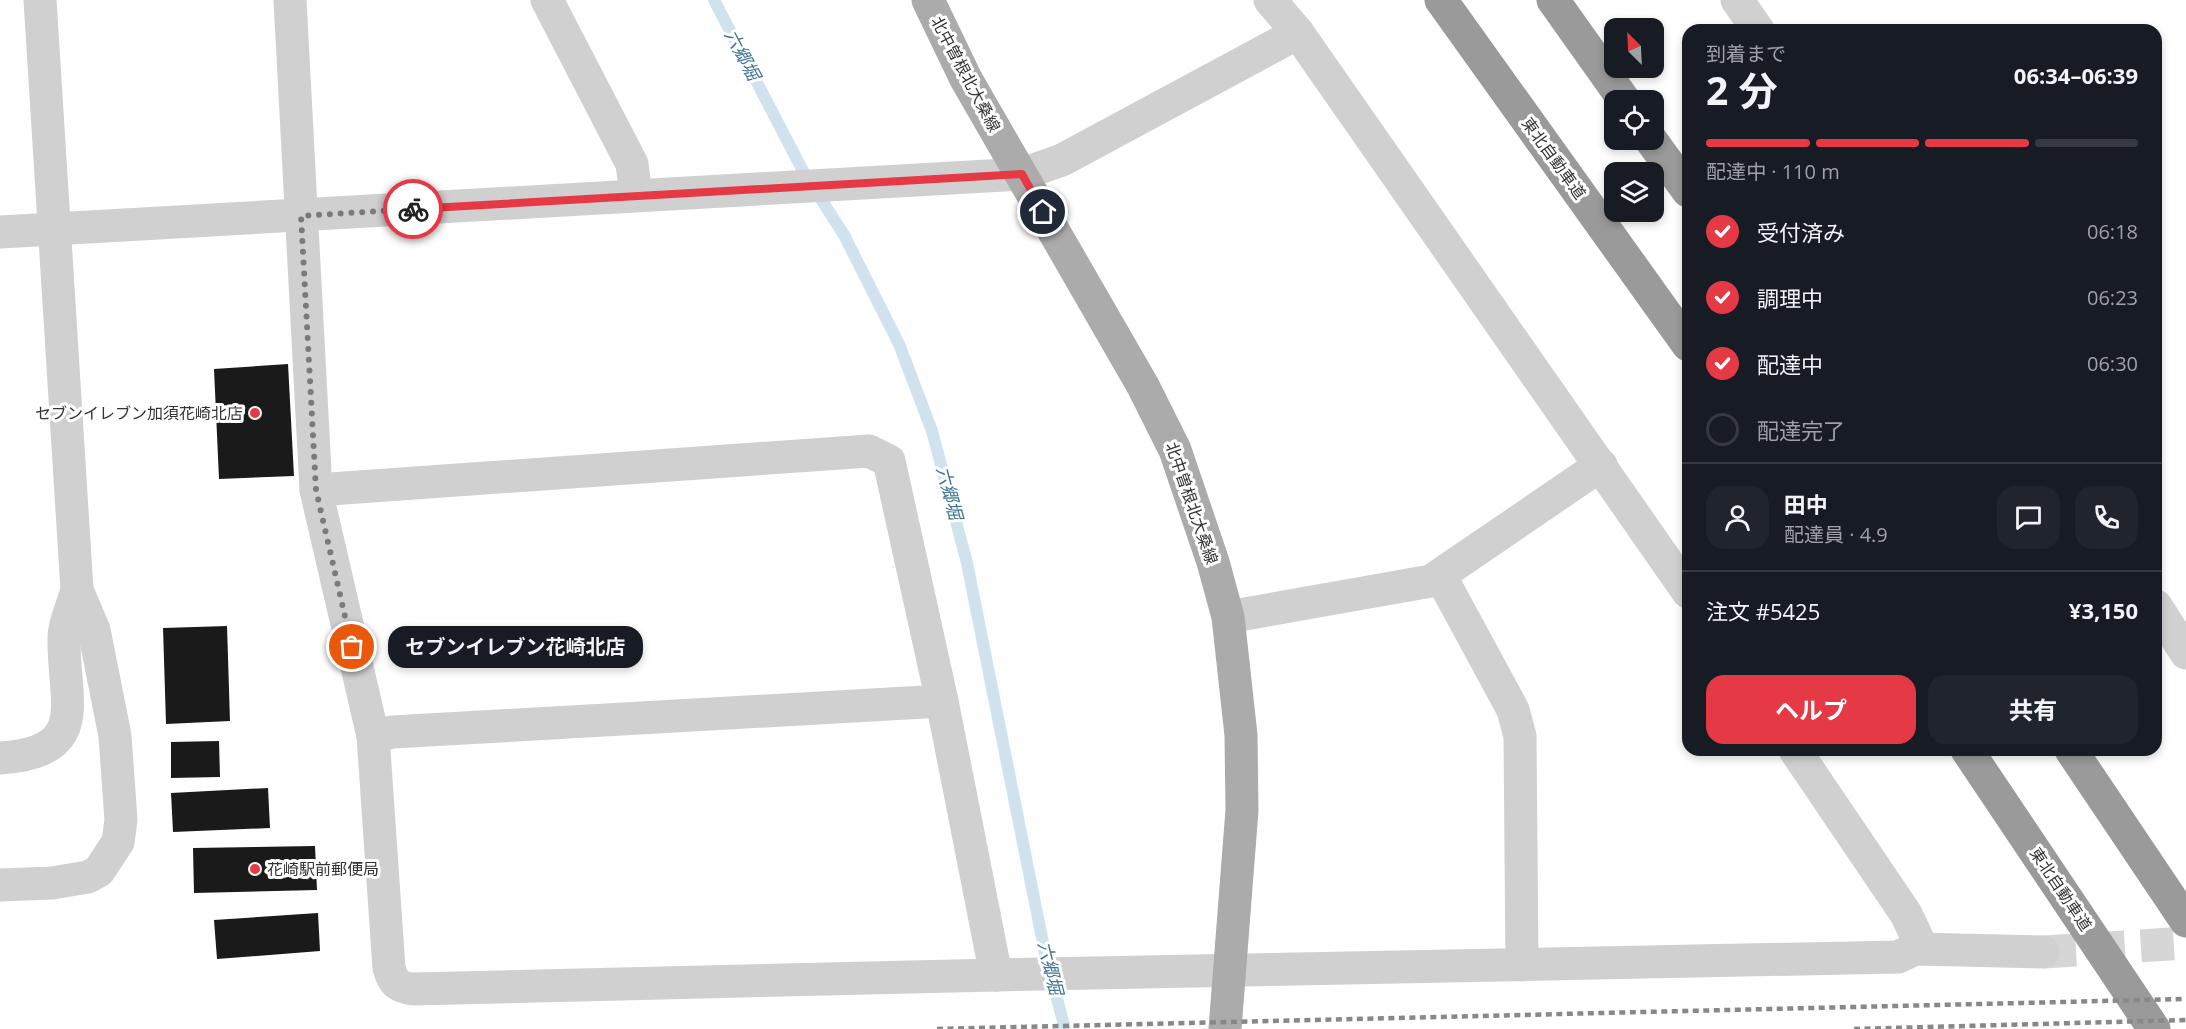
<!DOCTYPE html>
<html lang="ja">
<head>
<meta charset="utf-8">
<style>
  body { margin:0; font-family:"Open Sans","Noto Sans JP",sans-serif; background:#20242c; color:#f1f3f6; height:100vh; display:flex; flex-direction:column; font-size:22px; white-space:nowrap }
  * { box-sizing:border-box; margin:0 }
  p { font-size:20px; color:#9ea1a6 }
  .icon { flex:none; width:33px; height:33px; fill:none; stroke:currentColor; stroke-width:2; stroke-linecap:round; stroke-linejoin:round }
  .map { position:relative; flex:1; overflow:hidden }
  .sheet { position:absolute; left:1682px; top:24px; width:480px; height:732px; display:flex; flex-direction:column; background:#171b24; border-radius:18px; box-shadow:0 3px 9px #0003 }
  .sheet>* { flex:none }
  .needle { width:39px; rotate:336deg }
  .fabs { position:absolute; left:1604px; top:18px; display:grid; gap:12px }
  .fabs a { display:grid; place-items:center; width:60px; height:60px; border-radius:12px; background:#171b24; box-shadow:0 3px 9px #0003; font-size:30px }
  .pin { position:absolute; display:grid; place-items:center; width:51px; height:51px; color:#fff; margin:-26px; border:3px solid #fff; border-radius:50%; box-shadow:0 2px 6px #0007 }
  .courier { position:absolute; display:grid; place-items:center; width:60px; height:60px; margin:-30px; border:4px solid #e63946; border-radius:50%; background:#fff; color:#222; box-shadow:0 2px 8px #0007 }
  .bubble { position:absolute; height:42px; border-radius:18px; background:#171b24; box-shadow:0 3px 9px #0003; font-size:20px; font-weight:700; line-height:42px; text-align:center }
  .summary em { font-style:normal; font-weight:700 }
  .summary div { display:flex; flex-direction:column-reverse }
  .summary { display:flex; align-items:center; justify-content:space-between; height:102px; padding:0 24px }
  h1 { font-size:39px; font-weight:700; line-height:45px }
  .bar { display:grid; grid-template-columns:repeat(4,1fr); gap:9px 6px; align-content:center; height:72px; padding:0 24px }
  .bar i { height:8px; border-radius:4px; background:#363941 }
  .bar .active { background:#e63946 }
  .bar p { grid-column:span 4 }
  .line { display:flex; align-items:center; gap:15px; padding:0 24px; border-top:2px solid #363941 }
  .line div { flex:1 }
  .round { display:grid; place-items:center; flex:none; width:63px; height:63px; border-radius:18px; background:#20242c }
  ol { padding:0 24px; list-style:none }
  li { display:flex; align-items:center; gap:18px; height:66px }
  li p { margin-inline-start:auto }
  li .icon { padding:6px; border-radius:50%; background:#e63946; color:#fff; stroke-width:4 }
  li:last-child { color:#9ea1a6 }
  li i { width:33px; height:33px; border:3px solid #363941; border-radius:50% }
  .primary-button { display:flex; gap:12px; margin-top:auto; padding:12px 24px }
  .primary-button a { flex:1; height:69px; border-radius:18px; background:#e63946; color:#fff; font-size:24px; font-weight:700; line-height:69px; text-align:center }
  .primary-button a+a { background:#20242c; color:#f1f3f6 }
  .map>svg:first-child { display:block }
</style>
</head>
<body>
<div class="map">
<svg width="2186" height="1029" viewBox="0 0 2186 1029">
  <rect width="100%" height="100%" fill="#fff"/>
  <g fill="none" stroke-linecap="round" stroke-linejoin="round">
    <!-- stream -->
    <polyline stroke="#cfe2ee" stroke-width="12" points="714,0 803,171 844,235 899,344 932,431 967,563 1045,953 1065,1029"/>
  </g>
  <!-- building -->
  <g fill="#1a1a1a">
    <polygon points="288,364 294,476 219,479 214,369"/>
    <polygon points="227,626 230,721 166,724 163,628"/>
    <polygon points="219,741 220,777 171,778 171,742"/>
    <polygon points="268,788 270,828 173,832 171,793"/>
    <polygon points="315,846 317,890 194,893 193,848"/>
    <polygon points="318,913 320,951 217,959 214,920"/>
  </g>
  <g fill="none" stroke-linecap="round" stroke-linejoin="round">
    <!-- minor-tunnel -->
    <polyline stroke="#d6d6d6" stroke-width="33" stroke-dasharray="33 16" stroke-linecap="butt" points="2043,952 2186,943"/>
    <!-- minor -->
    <g stroke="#d0d0d0" stroke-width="33">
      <path d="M290 0 316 490 373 736 389 968C393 983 398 987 413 989L996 975 1898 957 1915 949 2043 952"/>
      <polyline points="547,0 632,164 636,195"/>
      <polyline points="1270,0 1298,33 1688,592"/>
      <polyline points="1737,0 1758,30"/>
      <polyline points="0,232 1022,174 1062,160 1298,33"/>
      <polyline points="316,490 869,451 889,461 942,701 996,975"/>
      <polyline points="1441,577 1513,710 1520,736 1522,965"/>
      <polyline points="2156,606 2186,653"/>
      <polyline points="1228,617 1431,581 1601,465"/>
      <polyline points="373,736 393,732 942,701"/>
      <polyline points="1795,750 1906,914 1917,937 1915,949"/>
      <path d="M0 758C92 752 63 701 64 639 64 623 73 605 77 590L40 0"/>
      <polyline points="0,885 52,883 88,877 99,871 118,842 121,820 115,736 94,630 77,590"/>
    </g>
    <!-- major -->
    <polyline stroke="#ababab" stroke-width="33" points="928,0 966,79 1143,386 1175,450 1213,562 1228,617 1241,735 1242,810 1225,1029"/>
    <!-- highway -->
    <g stroke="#9a9a9a" stroke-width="33">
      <polyline points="1441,0 1688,345"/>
      <polyline points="1553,0 1624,100"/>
      <polyline points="1651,140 1688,191"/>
      <polyline points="1967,750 2154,1029"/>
      <polyline points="2071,750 2186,921"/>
    </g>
    <!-- rail -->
    <g stroke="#888" stroke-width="4.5" stroke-dasharray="6 4.5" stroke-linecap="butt">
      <polyline points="937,1029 2186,999"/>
      <polyline points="1854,1029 2186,1020"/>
    </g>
  </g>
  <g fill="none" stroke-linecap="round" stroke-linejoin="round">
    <!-- done -->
    <polyline stroke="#7a7a7a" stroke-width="6" stroke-dasharray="0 10.8" points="352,647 316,490 301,216 413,209"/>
    <!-- route -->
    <polyline stroke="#e63946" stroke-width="8" points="413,209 1022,174 1043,212"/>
  </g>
  <!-- markers -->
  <g fill="#e63946" stroke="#fff" stroke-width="2">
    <circle cx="255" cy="413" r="6"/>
    <circle cx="255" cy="869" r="6"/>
  </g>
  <g text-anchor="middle" stroke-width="6" stroke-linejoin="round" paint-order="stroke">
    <!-- street labels -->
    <g font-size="16" fill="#333" stroke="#fff">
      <text transform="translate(966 74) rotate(62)" y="6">北中曽根北大桑線</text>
      <text transform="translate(1554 158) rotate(54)" y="6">東北自動車道</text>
      <text transform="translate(1192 503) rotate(71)" y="6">北中曽根北大桑線</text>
      <text transform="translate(2061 889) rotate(56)" y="6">東北自動車道</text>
    </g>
    <!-- poi labels -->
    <g font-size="16" fill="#333" stroke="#fff" text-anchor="end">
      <text x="243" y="419">セブンイレブン加須花崎北店</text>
      <text x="267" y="875" text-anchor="start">花崎駅前郵便局</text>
    </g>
    <!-- water labels -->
    <g font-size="18" font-style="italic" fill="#3f7597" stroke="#fff">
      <text transform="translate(742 55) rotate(62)" y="6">六郷堀</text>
      <text transform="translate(949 493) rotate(75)" y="6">六郷堀</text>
      <text transform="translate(1050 968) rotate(76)" y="6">六郷堀</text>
    </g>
  </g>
</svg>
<div class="fabs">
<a><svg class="needle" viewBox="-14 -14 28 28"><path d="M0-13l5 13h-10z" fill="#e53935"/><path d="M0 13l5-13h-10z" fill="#9ea1a6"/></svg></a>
<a><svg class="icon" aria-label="locate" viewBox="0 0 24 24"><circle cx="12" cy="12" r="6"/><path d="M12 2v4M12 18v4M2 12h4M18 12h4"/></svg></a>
<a><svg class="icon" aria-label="layers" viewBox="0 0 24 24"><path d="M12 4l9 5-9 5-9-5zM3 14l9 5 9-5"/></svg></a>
</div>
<div class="pin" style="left:352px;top:647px;background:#ea580c"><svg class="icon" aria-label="bag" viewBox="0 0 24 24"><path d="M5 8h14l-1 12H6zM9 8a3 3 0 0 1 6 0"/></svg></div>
<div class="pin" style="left:1043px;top:212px;background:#1f2937"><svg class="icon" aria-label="home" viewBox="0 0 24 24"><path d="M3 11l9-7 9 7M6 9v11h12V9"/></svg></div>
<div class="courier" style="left:413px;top:209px"><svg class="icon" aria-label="bike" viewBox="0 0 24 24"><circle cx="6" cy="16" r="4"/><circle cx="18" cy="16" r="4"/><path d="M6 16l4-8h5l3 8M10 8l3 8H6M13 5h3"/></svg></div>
<div class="bubble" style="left:388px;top:626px;width:255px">セブンイレブン花崎北店</div>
<section class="sheet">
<div class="summary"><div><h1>2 分</h1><p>到着まで</p></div><em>06:34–06:39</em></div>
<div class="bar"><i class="active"></i><i class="active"></i><i class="active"></i><i></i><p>配達中 · 110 m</p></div>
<ol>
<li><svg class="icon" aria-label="check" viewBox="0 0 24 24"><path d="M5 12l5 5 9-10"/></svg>受付済み<p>06:18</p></li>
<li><svg class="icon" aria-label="check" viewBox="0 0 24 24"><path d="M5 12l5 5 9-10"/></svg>調理中<p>06:23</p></li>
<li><svg class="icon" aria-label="check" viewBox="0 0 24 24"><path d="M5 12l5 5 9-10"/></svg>配達中<p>06:30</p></li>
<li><i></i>配達完了</li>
</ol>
<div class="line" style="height:108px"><a class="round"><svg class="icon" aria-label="person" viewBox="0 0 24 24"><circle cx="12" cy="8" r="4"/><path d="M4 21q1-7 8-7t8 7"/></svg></a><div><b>田中</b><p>配達員 · 4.9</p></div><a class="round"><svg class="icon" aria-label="chat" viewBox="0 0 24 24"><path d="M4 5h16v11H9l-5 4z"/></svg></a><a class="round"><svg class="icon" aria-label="phone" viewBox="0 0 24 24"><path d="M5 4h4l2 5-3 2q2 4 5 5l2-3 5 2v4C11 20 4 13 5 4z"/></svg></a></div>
<div class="line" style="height:78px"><div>注文 #5425</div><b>¥3,150</b></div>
<div class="primary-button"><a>ヘルプ</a><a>共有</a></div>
</section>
</div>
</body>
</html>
